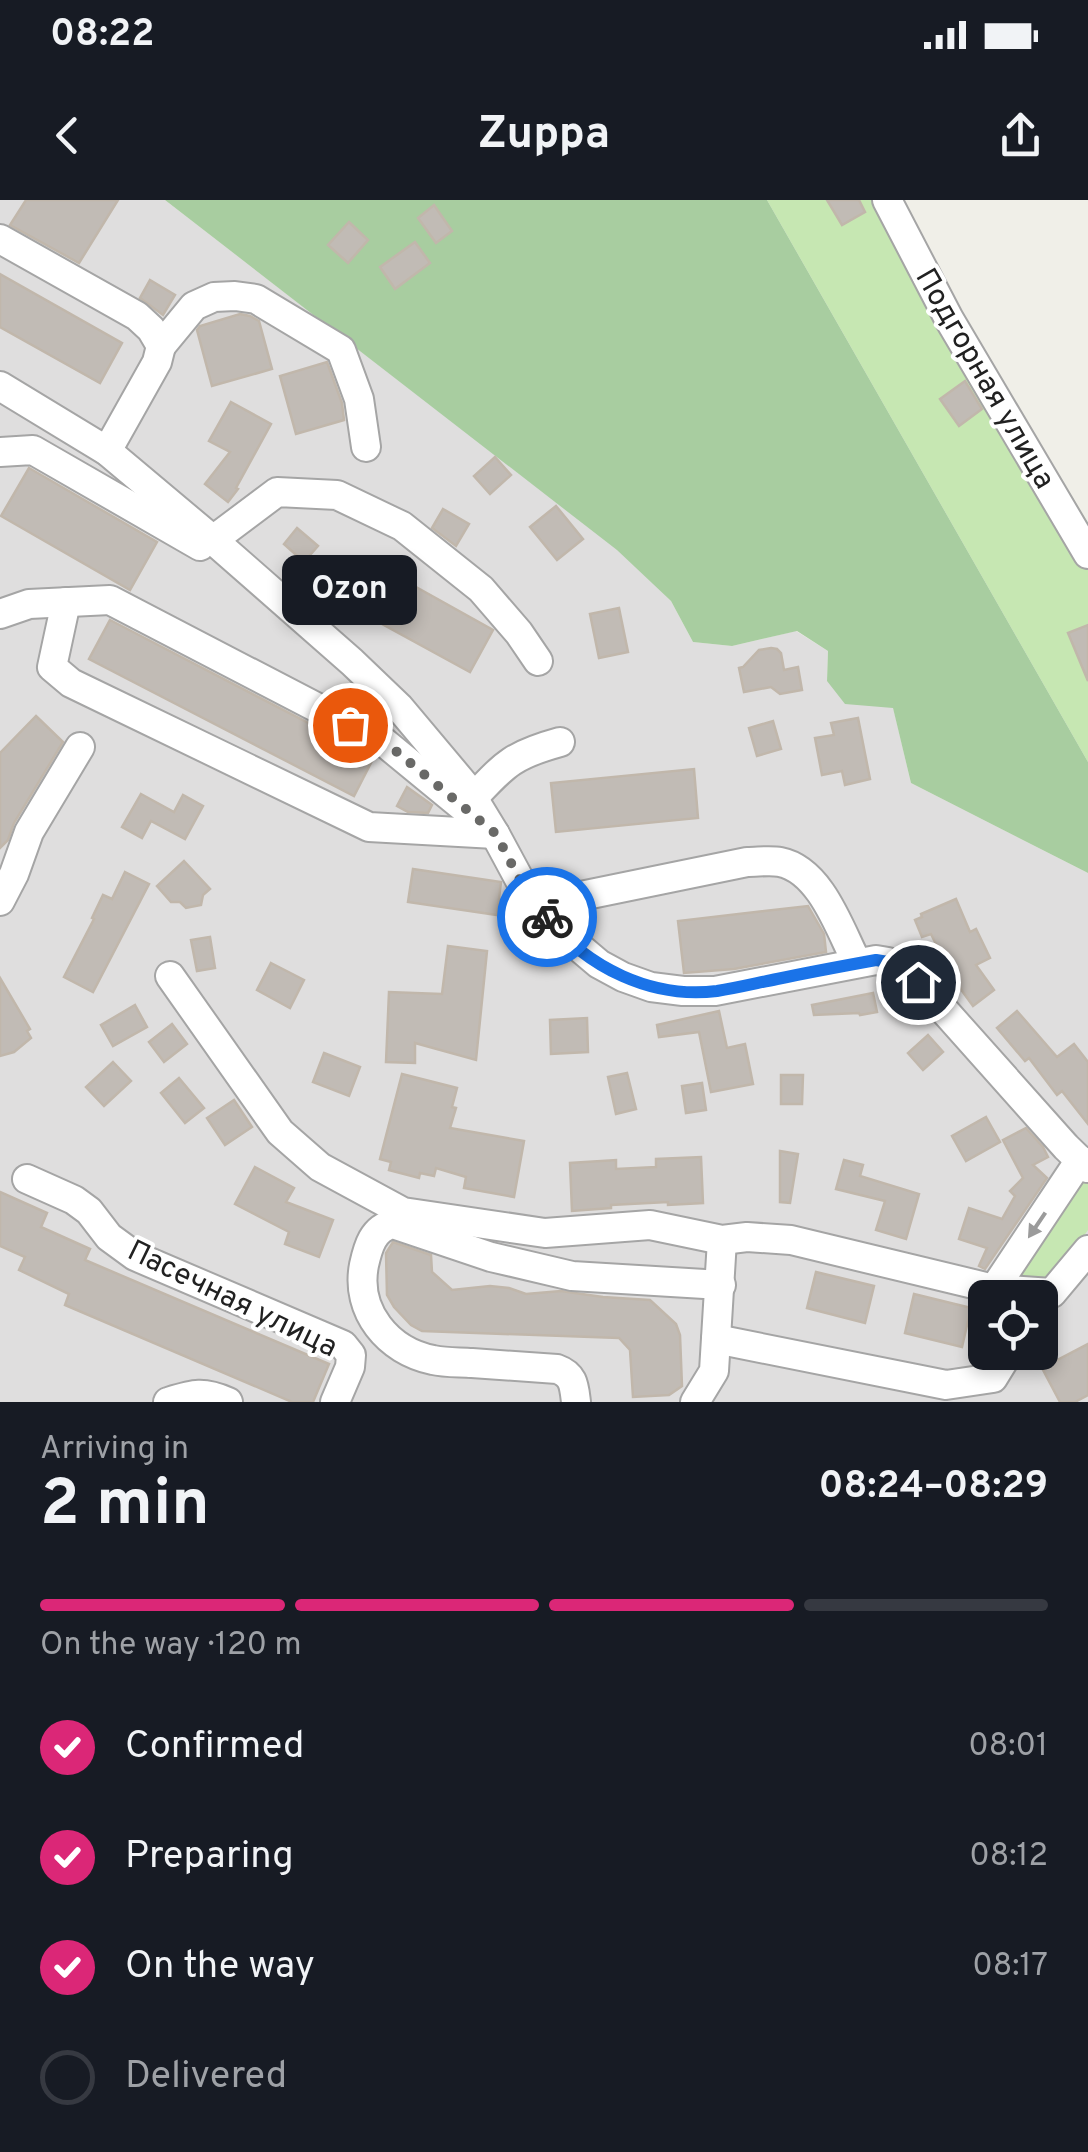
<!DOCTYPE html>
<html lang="en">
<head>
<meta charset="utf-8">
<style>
  body { margin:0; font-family:Overpass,sans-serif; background:#20242c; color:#f1f3f6; height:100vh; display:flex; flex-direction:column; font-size:38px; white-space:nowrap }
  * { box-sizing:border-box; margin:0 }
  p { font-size:32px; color:#9ea1a6 }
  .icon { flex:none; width:55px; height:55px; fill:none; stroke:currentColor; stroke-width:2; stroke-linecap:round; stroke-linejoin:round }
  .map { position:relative; height:1202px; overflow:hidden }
  .side { display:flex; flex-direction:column; background:#171b24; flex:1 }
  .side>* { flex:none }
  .controls { position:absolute; left:968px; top:1080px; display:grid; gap:20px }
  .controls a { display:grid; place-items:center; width:90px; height:90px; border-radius:15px; background:#171b24; box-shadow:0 5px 15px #0003; font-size:50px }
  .pin { position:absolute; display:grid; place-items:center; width:85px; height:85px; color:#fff; margin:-42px; border:5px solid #fff; border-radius:50%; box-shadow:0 2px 10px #0007 }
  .courier { position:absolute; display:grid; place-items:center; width:100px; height:100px; margin:-50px; border:8px solid #1a73e8; border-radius:50%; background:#fff; color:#222; box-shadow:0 2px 12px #0007 }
  .bubble { position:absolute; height:70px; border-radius:15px; background:#171b24; box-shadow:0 5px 15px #0003; font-size:32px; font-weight:700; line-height:70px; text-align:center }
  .head em { font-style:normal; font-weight:700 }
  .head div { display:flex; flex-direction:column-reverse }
  .head { display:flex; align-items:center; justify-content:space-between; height:170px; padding:0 40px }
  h1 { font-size:65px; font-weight:700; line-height:75px }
  .bar { display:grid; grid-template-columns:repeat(4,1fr); gap:15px 10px; align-content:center; height:120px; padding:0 40px }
  .bar i { height:12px; border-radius:8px; background:#363941 }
  .bar .selected { background:#db2777 }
  .bar p { grid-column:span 4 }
  ol { padding:0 40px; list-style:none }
  li { display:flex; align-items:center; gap:30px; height:110px }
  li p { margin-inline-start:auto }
  li .icon { padding:10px; border-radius:50%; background:#db2777; color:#fff; stroke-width:4 }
  li:last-child { color:#9ea1a6 }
  li i { width:55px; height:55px; border:5px solid #363941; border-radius:50% }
  .status { display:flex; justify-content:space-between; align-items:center; height:70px; padding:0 50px; background:#171b24; direction:ltr }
  .status svg { height:28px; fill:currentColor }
  header { display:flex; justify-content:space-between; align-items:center; height:130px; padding:0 40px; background:#171b24; font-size:45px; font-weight:700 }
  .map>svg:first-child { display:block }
</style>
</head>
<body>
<div class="status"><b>08:22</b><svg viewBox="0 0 49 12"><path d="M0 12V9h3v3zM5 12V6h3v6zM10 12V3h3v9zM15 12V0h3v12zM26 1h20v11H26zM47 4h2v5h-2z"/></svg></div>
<header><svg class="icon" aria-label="back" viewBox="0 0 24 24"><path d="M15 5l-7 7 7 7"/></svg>Zuppa<svg class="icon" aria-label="share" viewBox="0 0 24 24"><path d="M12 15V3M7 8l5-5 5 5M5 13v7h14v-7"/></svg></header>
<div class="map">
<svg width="1088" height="1202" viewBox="0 0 1088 1202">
  <rect width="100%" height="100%" fill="#f0efe8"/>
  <!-- residential -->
  <path fill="#dfdede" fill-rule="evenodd" d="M0 0H165L618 350 671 401 693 442 732 446 796 431 828 451 827 481 893 507 911 583 1088 673V1202H0ZM985 1098H1040V1152H985Z"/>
  <!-- grass -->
  <g fill="#c6e7b2">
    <polygon points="767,0 904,0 933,67 1088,323 1088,562"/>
    <polygon points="1078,979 1088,980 1088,1030 1060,1071 1046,1081 1021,1081 1021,1077"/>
  </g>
  <!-- forest -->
  <polygon fill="#a8cda0" points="165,0 767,0 1088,562 1088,673 911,583 893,508 845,504 827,481 828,451 797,431 732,446 693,442 671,401 617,350"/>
  <!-- building -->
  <g fill="#c1bbb5" stroke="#c1b7ab" stroke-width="2.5">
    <polygon points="26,0 118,0 79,63 10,25"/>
    <polygon points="827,0 859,0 865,12 842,25"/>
    <polygon points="434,5 452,31 436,43 418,18"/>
    <polygon points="349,22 368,40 348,63 328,45"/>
    <polygon points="415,42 430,63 395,89 380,67"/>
    <polygon points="0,74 122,143 100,183 0,127"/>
    <polygon points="150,80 175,95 163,115 140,98"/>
    <polygon points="240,114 250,116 259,121 272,169 212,186 197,130 200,126"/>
    <polygon points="327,162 342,203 344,220 296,234 280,176"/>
    <polygon points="965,181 982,209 959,226 940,199"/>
    <polygon points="231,202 271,224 236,288 238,289 228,302 205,284 230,252 209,241"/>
    <polygon points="495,257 511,275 490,294 474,276"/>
    <polygon points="29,268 157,342 130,390 1,316"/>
    <polygon points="556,306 583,339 557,360 530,327"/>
    <polygon points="443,309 469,324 456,346 432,328"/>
    <polygon points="297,328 318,346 304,362 284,344"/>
    <polygon points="364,358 493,430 470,472 340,401"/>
    <polygon points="619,408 628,452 599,458 590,414"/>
    <polygon points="110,420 374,557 354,596 89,459"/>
    <polygon points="1088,425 1088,481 1068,433"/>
    <polygon points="771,448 777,449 781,453 784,470 798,467 802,490 780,494 771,487 744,492 739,468 743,467 759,450"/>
    <polygon points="36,516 63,542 14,623 8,640 0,648 0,553"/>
    <polygon points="858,518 870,579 845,585 842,571 822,575 815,538 834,535 831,523"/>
    <polygon points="773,521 781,549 757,556 749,528"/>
    <polygon points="694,569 698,618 556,632 551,583"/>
    <polygon points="407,587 432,605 428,613 408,612 397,606"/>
    <polygon points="141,594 174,612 183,595 203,606 185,639 151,621 142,638 122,627"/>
    <polygon points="184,661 210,689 203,695 201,705 186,708 180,702 171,702 157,686"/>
    <polygon points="413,669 501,682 497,715 408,702"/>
    <polygon points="125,672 149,684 93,792 64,777 94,719 92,718 103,695 112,699"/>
    <polygon points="956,699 970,732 976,729 990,758 976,765 994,790 973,806 952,777 931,734 922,737 915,720 922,717 921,714"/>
    <polygon points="808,706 824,734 826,752 734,769 684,773 678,721"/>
    <polygon points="210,737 215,768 197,771 191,740"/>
    <polygon points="448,746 487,751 476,860 415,843 415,863 386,862 389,792 442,794"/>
    <polygon points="271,763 304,780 290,808 257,790"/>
    <polygon points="0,778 30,829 27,831 31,838 14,852 0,856"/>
    <polygon points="873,793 877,812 860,815 859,813 814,815 812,805"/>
    <polygon points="135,805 147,827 113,846 101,825"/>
    <polygon points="719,811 727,848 745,844 753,884 711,892 699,832 659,837 657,825"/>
    <polygon points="1017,811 1057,857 1074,844 1088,862 1088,924 1062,891 1057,895 1029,858 1025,861 997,828"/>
    <polygon points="587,818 588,852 551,854 550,820"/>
    <polygon points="172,824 187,844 164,862 149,842"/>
    <polygon points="928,835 943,852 923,870 908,853"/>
    <polygon points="324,853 360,867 349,896 313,882"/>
    <polygon points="113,862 131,881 104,906 86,887"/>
    <polygon points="627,873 636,909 616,914 608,877"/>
    <polygon points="402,874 457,888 452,907 456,908 450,928 524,941 514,997 464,988 466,977 436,968 434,976 420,973 419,978 389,970 391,962 380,959"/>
    <polygon points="781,875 803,875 802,904 781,904"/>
    <polygon points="179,878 204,908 185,923 161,893"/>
    <polygon points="702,883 706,910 686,913 682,886"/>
    <polygon points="234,900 252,927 225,945 207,918"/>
    <polygon points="986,917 1000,942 966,961 952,936"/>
    <polygon points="1026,928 1043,947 1048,957 1033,965 1047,978 985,1069 979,1066 987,1048 959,1039 969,1008 1002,1019 1015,996 1010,991 1023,978 1003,940"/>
    <polygon points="780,951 798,954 790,1003 780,1002"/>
    <polygon points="701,957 703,1003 668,1005 668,1002 611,1005 611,1008 572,1011 570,963 616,960 616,969 656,967 656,959"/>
    <polygon points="844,960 863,965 860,976 919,994 906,1039 876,1030 885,1001 836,989"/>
    <polygon points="255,967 294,988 286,1002 333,1020 319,1057 285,1044 289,1032 235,1004"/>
    <polygon points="0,992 47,1013 41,1027 90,1049 85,1060 329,1164 313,1202 292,1202 65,1105 69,1094 19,1070 25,1057 0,1046"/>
    <polygon points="393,1042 431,1055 432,1072 452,1090 490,1086 509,1088 526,1094 561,1091 603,1097 650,1100 676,1124 680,1135 682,1186 669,1195 633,1197 630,1150 619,1138 422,1131 411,1125 394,1107 387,1095 386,1053"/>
    <polygon points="816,1072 874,1086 865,1123 807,1108"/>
    <polygon points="914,1094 971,1108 962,1147 905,1133"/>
    <polygon points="1088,1144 1088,1195 1075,1202 1060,1202 1042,1168"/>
  </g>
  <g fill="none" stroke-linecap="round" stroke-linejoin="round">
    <!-- minor casing -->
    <g stroke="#a5a5a5" stroke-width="32">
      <g id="minor">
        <polyline points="887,0 949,119 1088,354"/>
        <polyline points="0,39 137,116 151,129 161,146 157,162 107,251"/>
        <polyline points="161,146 194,106 214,97 235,96 256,99 341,150 359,199 366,247"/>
        <polyline points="0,186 107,251 213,340 352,462 399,507 467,588 495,634 523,686 554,726 599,764 623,777 651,787 683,791 715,791 876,760 888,762 918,781 1066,947 1088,968"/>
        <polyline points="0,252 33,250 200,346"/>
        <polyline points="213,340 277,292 337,295 402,326 481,389 519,433 538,461"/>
        <polyline points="66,402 52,467 71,483 369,627 495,634"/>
        <polyline points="0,414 29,404 110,400 385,543 475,617"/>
        <path d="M473 598C506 563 513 555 560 542"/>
        <polyline points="0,701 14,674 29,632 80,547"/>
        <path d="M537 705 747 662C758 662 770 660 780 662 821 670 840 730 857 763"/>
        <polyline points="170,776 280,932 320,967 403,1012 545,1033 650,1025 722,1040 747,1037 791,1040 994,1089 1052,1093 1088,1050"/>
        <polyline points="27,979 74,1000 89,1011 109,1037 135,1056 343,1145 351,1155 350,1167 335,1202"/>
        <polyline points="994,1089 1080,960"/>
        <polyline points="716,1139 946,1185 993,1178 1009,1152"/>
        <path d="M168 1202C194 1194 203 1191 228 1202"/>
        <path d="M576 1202C574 1186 574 1175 557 1169 529 1167 501 1165 472 1163 460 1162 446 1163 433 1160 388 1151 355 1111 364 1065 368 1047 373 1028 393 1024L491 1057 572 1076 721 1085"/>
        <polyline points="695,1202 714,1171 722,1040"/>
      </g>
    </g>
    <!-- minor -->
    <use href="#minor" stroke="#fff" stroke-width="28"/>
  </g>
  <!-- one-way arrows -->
  <defs><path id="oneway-solid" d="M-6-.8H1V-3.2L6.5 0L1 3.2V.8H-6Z" transform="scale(2.5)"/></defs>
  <use fill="#9b9b9b" href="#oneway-solid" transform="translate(1037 1025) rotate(124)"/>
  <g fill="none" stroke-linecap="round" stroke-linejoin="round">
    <!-- done -->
    <polyline stroke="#696967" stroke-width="10" stroke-dasharray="0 18" points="350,525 385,542 496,634 523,686 547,717"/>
    <!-- route -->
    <path stroke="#1a73e8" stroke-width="12" d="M547 717C587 768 652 799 717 791 737 788 757 783 777 779 810 772 843 766 876 760L888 762 918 782"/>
  </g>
  <g text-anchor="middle" stroke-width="8" stroke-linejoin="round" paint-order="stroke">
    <!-- street labels -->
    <g font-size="30" fill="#212121" stroke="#fff">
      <text transform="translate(986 178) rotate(60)" y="10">Подгорная улица</text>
      <text transform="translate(233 1098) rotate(26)" y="10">Пасечная улица</text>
    </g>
  </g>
</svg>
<div class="controls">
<a><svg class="icon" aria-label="locate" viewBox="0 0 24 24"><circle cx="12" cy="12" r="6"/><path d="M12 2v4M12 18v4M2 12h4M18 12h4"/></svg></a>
</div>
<div class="pin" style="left:350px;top:525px;background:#ea580c"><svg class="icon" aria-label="bag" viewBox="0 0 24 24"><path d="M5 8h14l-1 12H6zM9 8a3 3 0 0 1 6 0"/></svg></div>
<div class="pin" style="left:918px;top:782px;background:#1f2937"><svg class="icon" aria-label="home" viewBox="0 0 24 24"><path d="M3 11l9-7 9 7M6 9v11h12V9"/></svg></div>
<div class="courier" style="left:547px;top:717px"><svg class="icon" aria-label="bike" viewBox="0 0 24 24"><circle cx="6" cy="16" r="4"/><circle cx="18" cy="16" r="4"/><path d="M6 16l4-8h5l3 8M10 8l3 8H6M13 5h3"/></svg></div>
<div class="bubble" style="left:282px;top:355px;width:135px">Ozon</div>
</div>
<section class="side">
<div class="head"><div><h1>2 min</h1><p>Arriving in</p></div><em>08:24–08:29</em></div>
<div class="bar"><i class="selected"></i><i class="selected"></i><i class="selected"></i><i></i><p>On the way · 120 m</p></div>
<ol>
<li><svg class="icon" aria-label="check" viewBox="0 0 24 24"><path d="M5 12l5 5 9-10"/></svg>Confirmed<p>08:01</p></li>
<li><svg class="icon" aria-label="check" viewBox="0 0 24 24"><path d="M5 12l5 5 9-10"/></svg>Preparing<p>08:12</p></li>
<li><svg class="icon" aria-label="check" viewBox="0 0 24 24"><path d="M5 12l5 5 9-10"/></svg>On the way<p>08:17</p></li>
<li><i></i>Delivered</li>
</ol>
</section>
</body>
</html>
